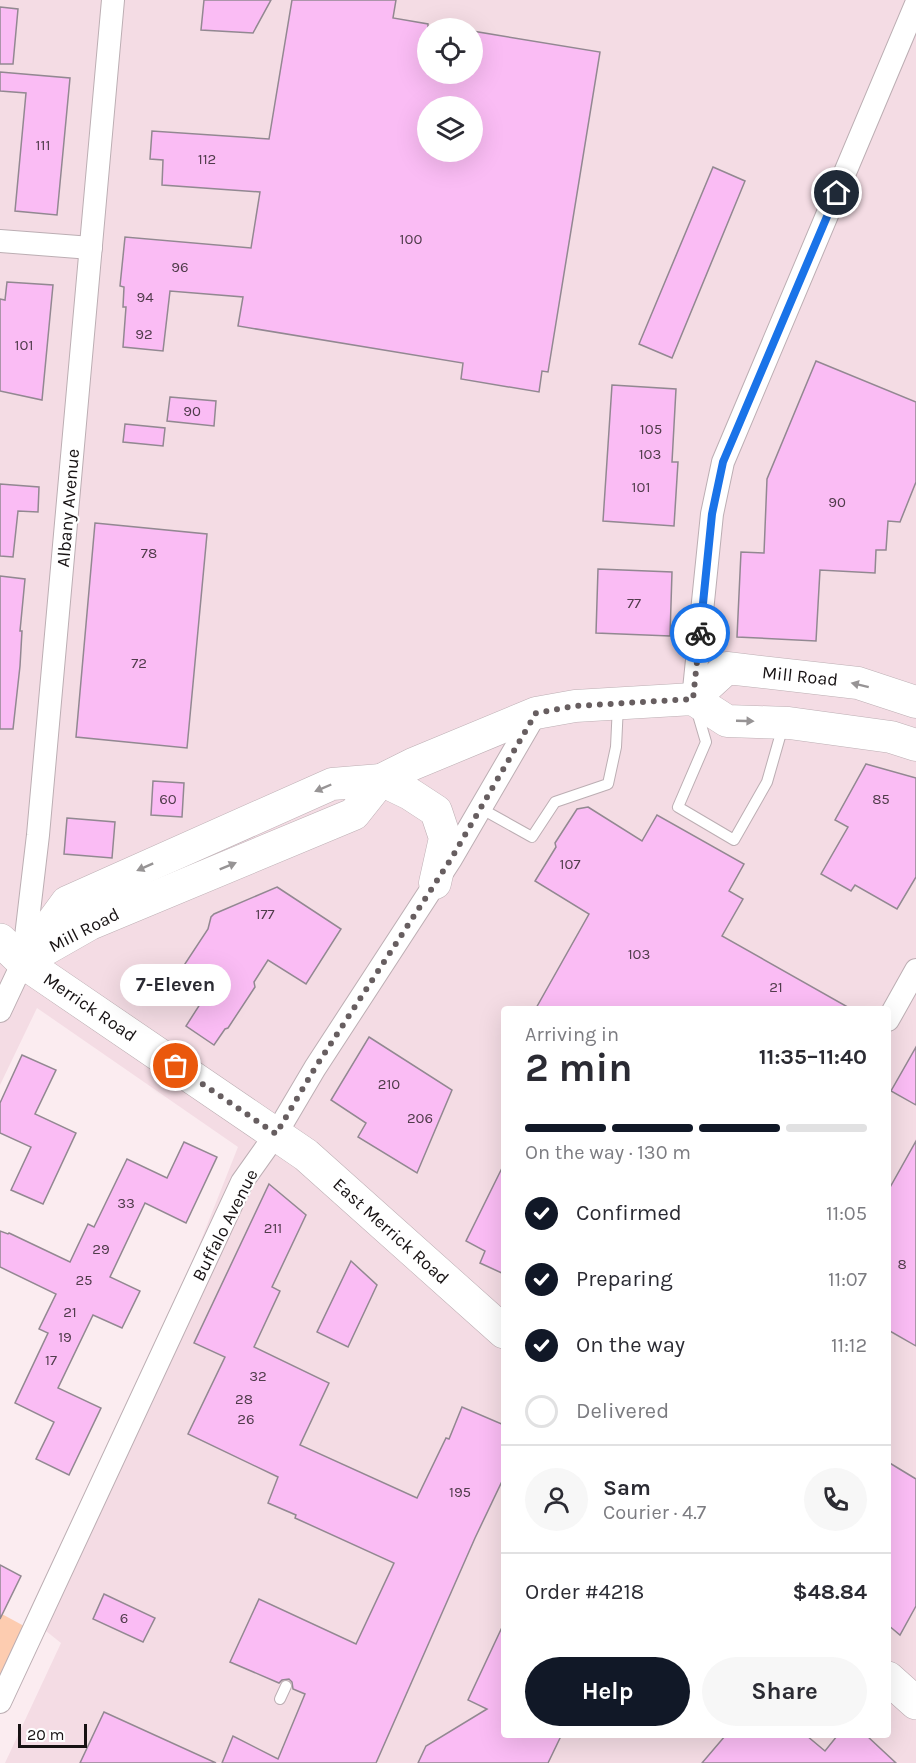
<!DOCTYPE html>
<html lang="en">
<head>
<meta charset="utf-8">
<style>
  body { margin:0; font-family:Karla,sans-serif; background:#f7f7f7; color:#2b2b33; height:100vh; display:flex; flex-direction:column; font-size:22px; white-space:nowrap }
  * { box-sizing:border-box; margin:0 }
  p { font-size:20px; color:#7c7c81 }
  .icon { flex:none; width:33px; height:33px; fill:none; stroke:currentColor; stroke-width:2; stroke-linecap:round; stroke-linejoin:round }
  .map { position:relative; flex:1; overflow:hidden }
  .panel { position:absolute; left:501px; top:1006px; width:390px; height:732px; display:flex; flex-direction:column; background:#fff; border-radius:6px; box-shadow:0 6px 24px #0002 }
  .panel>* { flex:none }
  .tools { position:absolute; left:417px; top:18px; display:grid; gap:12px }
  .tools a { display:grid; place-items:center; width:66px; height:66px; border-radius:50%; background:#fff; box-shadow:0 6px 24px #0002; font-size:30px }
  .scale { position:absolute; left:18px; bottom:15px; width:69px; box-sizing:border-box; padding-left:6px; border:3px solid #171213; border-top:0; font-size:16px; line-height:21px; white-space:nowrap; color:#171213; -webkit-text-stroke:4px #fff; paint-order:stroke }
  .pin { position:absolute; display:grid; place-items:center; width:51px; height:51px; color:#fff; margin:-26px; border:3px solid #fff; border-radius:50%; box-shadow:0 2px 6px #0007 }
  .courier { position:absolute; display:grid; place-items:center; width:60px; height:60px; margin:-30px; border:4px solid #1a73e8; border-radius:50%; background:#fff; color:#222; box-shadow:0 2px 8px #0007 }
  .bubble { position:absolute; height:42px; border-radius:21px; background:#fff; box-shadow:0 6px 24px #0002; font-size:20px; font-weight:700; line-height:42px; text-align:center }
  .head em { font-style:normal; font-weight:700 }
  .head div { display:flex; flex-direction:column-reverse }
  .head { display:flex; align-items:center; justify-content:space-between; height:102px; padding:0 24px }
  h1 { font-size:39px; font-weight:700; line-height:45px }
  .bar { display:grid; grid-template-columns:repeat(4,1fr); gap:9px 6px; align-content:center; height:72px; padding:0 24px }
  .bar i { height:8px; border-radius:4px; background:#e1e1e2 }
  .bar .current { background:#111827 }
  .bar p { grid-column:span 4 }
  .line { display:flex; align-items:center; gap:15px; padding:0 24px; border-top:2px solid #e1e1e2 }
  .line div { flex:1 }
  .round { display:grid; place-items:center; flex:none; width:63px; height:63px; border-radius:32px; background:#f7f7f7 }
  ol { padding:0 24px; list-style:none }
  li { display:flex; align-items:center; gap:18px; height:66px }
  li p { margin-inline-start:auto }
  li .icon { padding:6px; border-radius:50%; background:#111827; color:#fff; stroke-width:4 }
  li:last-child { color:#7c7c81 }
  li i { width:33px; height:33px; border:3px solid #e1e1e2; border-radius:50% }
  .button { display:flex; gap:12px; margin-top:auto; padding:12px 24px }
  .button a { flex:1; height:69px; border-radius:36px; background:#111827; color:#fff; font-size:24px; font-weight:700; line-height:69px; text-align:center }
  .button a+a { background:#f7f7f7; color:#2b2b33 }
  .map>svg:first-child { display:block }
</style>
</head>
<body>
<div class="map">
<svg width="916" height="1763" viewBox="0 0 916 1763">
  <rect width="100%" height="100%" fill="#fbecf0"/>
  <!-- built -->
  <path fill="#f4dce4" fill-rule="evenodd" d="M0 0H916V1763H5L61 1643 46 1631 238 1147 37 1008 0 1085ZM428 28H472V74H428ZM428 106H472V152H428ZM504 1010H888V1736H504Z"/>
  <!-- green -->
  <polygon fill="#fdccb0" points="0,1613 24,1626 0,1678"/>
  <!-- building -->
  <g fill="#fabcf4" stroke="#928891" stroke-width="1.5" fill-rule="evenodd">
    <polygon points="204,0 271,0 253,33 201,30"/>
    <path d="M292 0H396L393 18 428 24V74H472V31L600 52 548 372 542 371 539 392 461 379 463 363 238 326 243 297 170 291 163 351 123 347 126 307H123L124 287 120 286 125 237 251 248 260 192 162 185 163 160 150 159 152 131 269 139ZM428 106H472V152H428Z"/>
    <polygon points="0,7 18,9 13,64 0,64"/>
    <polygon points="0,72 70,78 57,215 15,211 26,93 0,91"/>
    <polygon points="713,167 745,181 672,358 639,344"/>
    <polygon points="7,282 53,285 42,400 0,391 0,299 5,300"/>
    <polygon points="816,361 916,402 916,482 900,522 888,521 886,550 876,550 875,573 820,570 816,641 737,637 741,552 764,553 767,479"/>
    <polygon points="612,385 676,389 672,462 678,462 674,526 603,521"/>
    <polygon points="170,397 216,401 214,426 167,421"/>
    <polygon points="125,424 165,428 163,446 123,442"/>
    <polygon points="0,484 39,487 38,512 18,511 13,557 0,556"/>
    <polygon points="95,523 207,534 187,748 76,737"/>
    <polygon points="598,569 672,572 670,636 596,633"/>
    <polygon points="0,576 25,579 20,631 22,631 20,666 13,729 0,729"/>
    <polygon points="866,764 916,778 916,877 897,909 855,885 851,891 821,874 848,827 835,820"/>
    <polygon points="153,781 184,783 182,817 151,815"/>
    <polygon points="588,807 642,841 657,815 744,864 729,891 743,899 722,936 853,1010 535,1010 589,914 535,881 556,847 555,843 577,809"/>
    <polygon points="67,818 115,822 112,858 64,854"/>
    <polygon points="277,887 341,929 306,984 268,960 254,982 255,987 228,1028 225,1029 214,1045 186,1026 204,998 175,979 208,929 211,917 214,914"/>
    <polygon points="369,1037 452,1090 417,1173 358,1137 366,1123 331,1100"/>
    <polygon points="916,1047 916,1105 891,1091"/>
    <polygon points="22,1055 56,1070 35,1114 76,1133 43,1204 11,1190 31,1147 0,1133 0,1103"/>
    <polygon points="916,1141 916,1346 888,1330 888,1191"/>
    <polygon points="184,1142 217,1157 186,1223 145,1203 110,1277 140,1291 122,1328 93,1315 58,1388 101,1408 69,1475 36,1459 54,1422 15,1403 48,1333 39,1329 56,1294 0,1267 0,1231 8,1234 9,1233 70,1262 88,1224 94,1227 127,1159 167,1178"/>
    <polygon points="504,1164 504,1274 480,1263 485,1251 466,1241"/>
    <polygon points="269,1184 306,1215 272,1287 280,1291 254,1347 329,1383 300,1445 417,1498 446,1438 449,1439 462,1407 504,1425 504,1477 475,1538 376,1763 222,1763 233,1736 278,1759 305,1694 293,1689 292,1682 289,1679 282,1680 279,1683 230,1662 259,1599 356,1644 394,1563 295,1518 296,1515 268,1503 278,1477 188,1434 225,1357 194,1343"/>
    <polygon points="351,1261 377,1285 348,1347 317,1332"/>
    <polygon points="888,1462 916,1479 916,1606 900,1635 888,1625"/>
    <polygon points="0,1565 21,1576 0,1619"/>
    <polygon points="104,1594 155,1618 143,1642 93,1619"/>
    <polygon points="504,1623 504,1736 561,1736 548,1763 418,1763 426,1746 487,1709 468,1700"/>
    <polygon points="104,1712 216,1763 80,1763"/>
    <polygon points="725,1736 807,1736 825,1751 837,1736 867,1736 896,1763 702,1763"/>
  </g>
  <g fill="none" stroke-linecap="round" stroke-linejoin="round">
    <!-- lane casing -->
    <g stroke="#bcaeb3" stroke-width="12">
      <g id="lane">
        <polyline points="696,708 706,742 678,807 734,840 767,782 783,726"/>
        <polyline points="480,808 532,837 555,802 608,784 616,747 618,705"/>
        <polyline points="280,1699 286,1686"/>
      </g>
    </g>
    <!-- street casing -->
    <g stroke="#bcaeb3" stroke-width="24">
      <g id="street">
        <polyline points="0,241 91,248"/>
        <polyline points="693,699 712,514 723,462 916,4"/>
        <polyline points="0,1011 23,962 38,835 113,0"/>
        <polyline points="888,1020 916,970"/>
        <polyline points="0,1702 242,1182 276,1134 315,1068 451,859 536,713"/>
      </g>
    </g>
    <!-- secondary casing -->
    <g stroke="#bcaeb3" stroke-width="33">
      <g id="secondary">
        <polyline points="693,699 727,668 858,683 916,702"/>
        <polyline points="381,780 410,794 436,811 445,838 435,883"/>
        <polyline points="32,957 90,924 354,814 381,780"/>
        <polyline points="23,962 67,902 332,784 381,780 413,764 536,713 575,706 693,699 727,721 789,723 891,737 916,745"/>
      </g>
    </g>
    <!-- primary casing -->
    <g stroke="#bcaeb3" stroke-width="34">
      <g id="primary">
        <polyline points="0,940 23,962 306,1155 504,1332"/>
        <polyline points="888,1678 916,1703"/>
      </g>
    </g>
    <!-- lane -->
    <use href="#lane" stroke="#fff" stroke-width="10"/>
    <!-- street -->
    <use href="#street" stroke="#fff" stroke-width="22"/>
    <!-- secondary -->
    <use href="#secondary" stroke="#fff" stroke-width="32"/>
    <!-- primary -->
    <use href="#primary" stroke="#fff" stroke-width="33"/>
  </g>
  <!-- one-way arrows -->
  <defs><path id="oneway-solid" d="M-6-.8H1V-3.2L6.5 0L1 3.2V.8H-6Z" transform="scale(1.5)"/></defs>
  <g fill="#979495">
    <use href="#oneway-solid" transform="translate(860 685) rotate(-166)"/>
    <use href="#oneway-solid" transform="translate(745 721) rotate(2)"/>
    <use href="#oneway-solid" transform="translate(323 788) rotate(157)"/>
    <use href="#oneway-solid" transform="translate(228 866) rotate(-22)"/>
    <use href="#oneway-solid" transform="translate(145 867) rotate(156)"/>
  </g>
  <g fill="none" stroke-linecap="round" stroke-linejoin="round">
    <!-- done -->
    <polyline stroke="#675e60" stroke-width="6" stroke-dasharray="0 10.8" points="176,1066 276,1134 315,1068 451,859 536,713 575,706 693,699 700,633"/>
    <!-- route -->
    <polyline stroke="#1a73e8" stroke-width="8" points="700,633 712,514 723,462 837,193"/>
  </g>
  <g text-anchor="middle" stroke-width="4.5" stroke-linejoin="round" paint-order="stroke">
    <!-- number labels -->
    <g font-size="15" fill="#503c4b">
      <text x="43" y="150">111</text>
      <text x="207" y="164">112</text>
      <text x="411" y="244">100</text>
      <text x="180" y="272">96</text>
      <text x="145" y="302">94</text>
      <text x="144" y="339">92</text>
      <text x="24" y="350">101</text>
      <text x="192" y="416">90</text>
      <text x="651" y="434">105</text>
      <text x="650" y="459">103</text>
      <text x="641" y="492">101</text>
      <text x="837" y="507">90</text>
      <text x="149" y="558">78</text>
      <text x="634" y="608">77</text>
      <text x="139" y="668">72</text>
      <text x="168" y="804">60</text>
      <text x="881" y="804">85</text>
      <text x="570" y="869">107</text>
      <text x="265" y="919">177</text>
      <text x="639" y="959">103</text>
      <text x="776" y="992">21</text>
      <text x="389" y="1089">210</text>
      <text x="420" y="1123">206</text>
      <text x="126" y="1208">33</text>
      <text x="273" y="1233">211</text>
      <text x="101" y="1254">29</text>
      <text x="902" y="1269">8</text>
      <text x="84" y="1285">25</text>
      <text x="70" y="1317">21</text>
      <text x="65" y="1342">19</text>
      <text x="51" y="1365">17</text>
      <text x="258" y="1381">32</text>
      <text x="244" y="1404">28</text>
      <text x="246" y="1424">26</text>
      <text x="460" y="1497">195</text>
      <text x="124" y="1623">6</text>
    </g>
    <!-- street labels -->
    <g font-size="18" fill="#171213" stroke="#fff">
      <text transform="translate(68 508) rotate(-85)" y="6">Albany Avenue</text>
      <text transform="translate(800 676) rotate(6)" y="6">Mill Road</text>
      <text transform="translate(84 930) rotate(-27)" y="6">Mill Road</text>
      <text transform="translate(90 1007) rotate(34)" y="6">Merrick Road</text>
      <text transform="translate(225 1225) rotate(-63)" y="6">Buffalo Avenue</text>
      <text transform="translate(391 1231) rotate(42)" y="6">East Merrick Road</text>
    </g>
  </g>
</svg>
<div class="tools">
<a><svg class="icon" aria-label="locate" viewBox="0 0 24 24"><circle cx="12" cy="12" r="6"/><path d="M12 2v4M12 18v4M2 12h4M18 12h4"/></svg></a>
<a><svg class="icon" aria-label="layers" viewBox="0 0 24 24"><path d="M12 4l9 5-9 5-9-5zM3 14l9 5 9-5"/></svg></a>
</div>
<div class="scale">20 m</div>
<div class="pin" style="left:176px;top:1066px;background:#ea580c"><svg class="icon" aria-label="bag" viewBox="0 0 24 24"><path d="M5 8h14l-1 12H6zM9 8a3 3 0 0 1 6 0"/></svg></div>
<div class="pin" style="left:837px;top:193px;background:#1f2937"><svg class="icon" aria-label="home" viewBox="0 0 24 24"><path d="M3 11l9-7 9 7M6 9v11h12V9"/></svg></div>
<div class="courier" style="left:700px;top:633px"><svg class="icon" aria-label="bike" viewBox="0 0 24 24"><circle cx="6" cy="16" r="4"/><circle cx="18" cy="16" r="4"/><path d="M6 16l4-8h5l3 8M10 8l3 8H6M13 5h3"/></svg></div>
<div class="bubble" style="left:120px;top:964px;width:111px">7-Eleven</div>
<section class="panel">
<div class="head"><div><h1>2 min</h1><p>Arriving in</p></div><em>11:35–11:40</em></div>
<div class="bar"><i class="current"></i><i class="current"></i><i class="current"></i><i></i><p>On the way · 130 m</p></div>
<ol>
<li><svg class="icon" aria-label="check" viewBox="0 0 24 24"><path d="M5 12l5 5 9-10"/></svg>Confirmed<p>11:05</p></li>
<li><svg class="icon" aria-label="check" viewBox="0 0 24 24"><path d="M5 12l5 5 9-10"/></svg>Preparing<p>11:07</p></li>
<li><svg class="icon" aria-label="check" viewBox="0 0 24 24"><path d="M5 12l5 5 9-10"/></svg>On the way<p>11:12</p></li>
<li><i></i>Delivered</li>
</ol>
<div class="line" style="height:108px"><a class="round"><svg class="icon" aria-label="person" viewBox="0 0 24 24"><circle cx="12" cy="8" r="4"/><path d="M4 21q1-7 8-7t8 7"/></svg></a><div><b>Sam</b><p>Courier · 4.7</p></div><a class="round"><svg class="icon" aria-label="phone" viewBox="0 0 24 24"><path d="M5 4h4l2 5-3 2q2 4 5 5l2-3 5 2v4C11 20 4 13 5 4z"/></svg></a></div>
<div class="line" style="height:78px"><div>Order #4218</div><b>$48.84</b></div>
<div class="button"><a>Help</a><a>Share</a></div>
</section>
</div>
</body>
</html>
